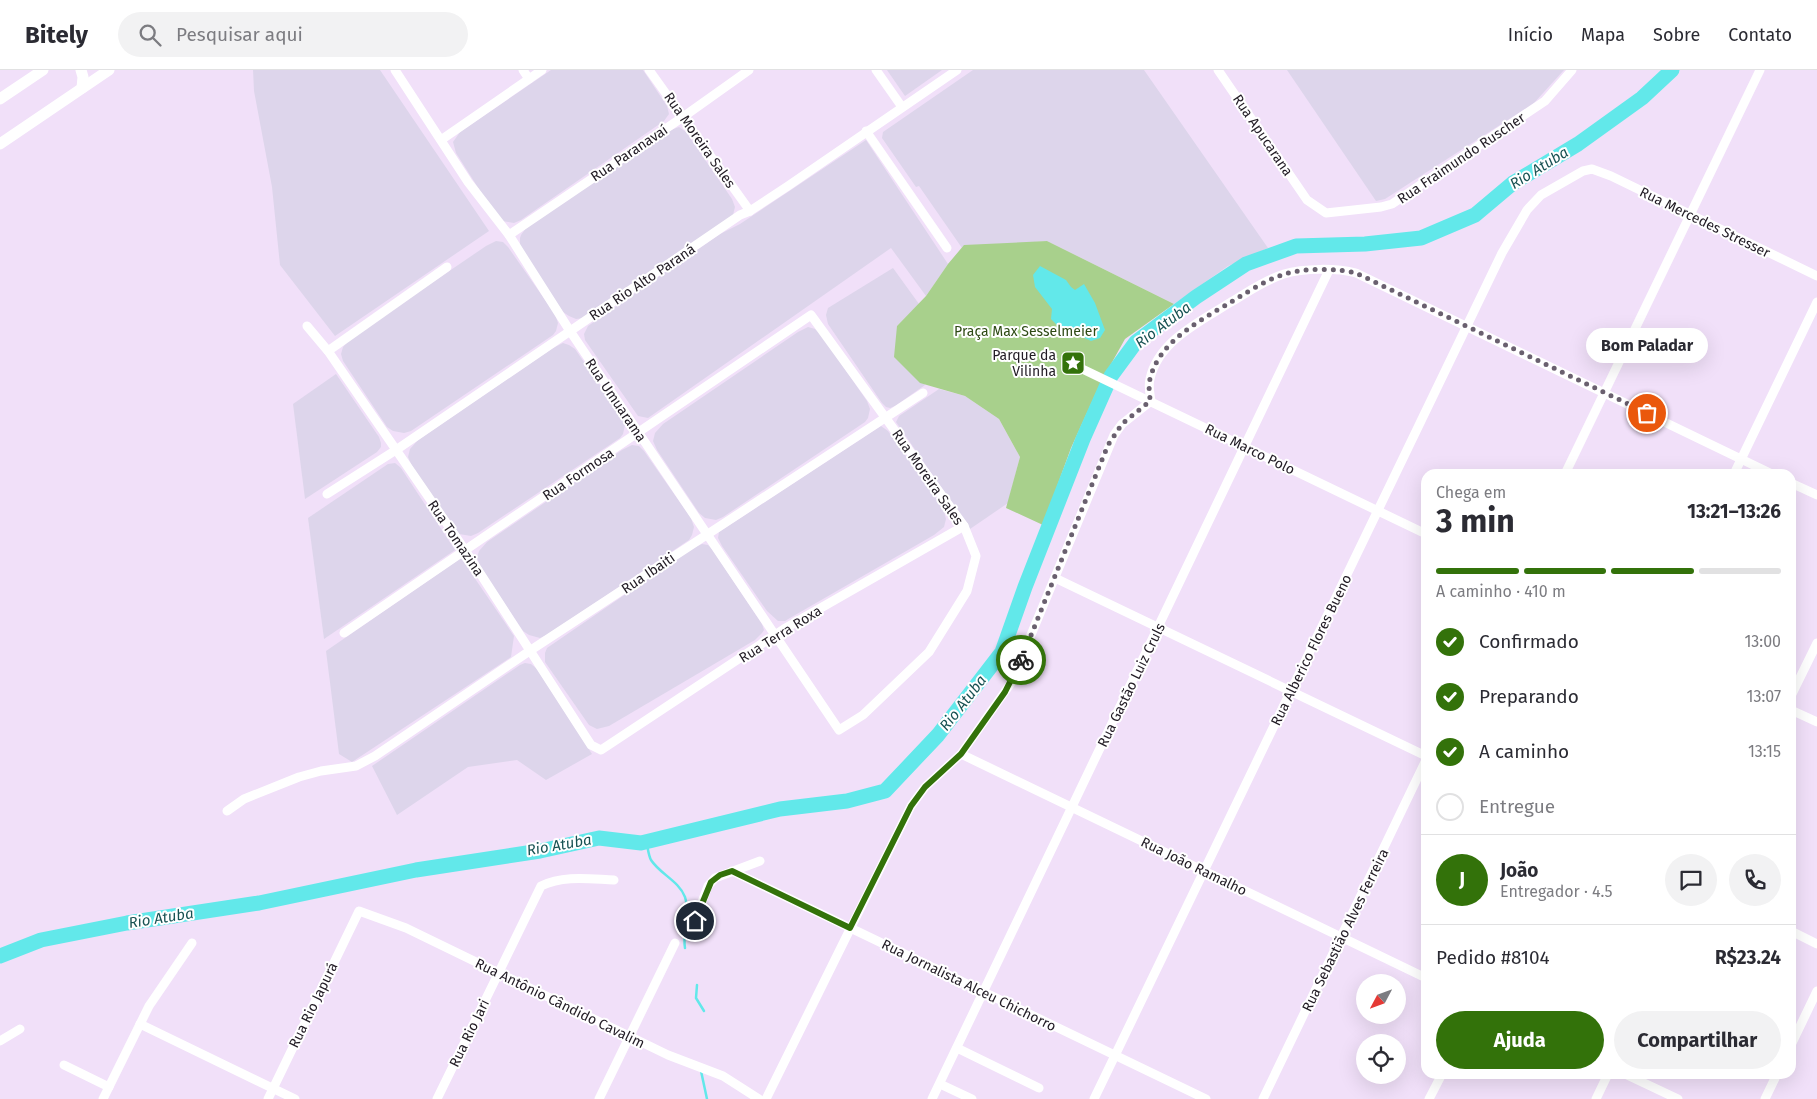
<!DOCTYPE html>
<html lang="pt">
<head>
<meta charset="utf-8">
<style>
  body { margin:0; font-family:"Fira Sans",sans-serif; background:#f2f2f3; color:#2b2b33; height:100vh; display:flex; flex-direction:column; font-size:19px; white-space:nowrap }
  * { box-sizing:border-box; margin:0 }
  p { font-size:16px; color:#7c7c81 }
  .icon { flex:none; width:28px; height:28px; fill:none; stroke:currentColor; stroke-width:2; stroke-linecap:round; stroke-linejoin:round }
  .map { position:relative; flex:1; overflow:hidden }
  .details { position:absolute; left:1421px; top:399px; width:375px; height:610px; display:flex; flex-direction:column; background:#fff; border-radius:15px; box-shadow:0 5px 20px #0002 }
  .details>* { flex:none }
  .needle { width:32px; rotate:229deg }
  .tools { position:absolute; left:1356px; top:904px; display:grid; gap:10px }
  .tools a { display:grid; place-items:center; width:50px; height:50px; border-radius:50%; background:#fff; box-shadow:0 5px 20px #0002; font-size:25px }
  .pin { position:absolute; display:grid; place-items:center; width:42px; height:42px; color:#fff; margin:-21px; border:2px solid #fff; border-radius:50%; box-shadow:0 1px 5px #0007 }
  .courier { position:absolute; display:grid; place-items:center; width:50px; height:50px; margin:-25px; border:4px solid #33720a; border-radius:50%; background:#fff; color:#222; box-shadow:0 1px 6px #0007 }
  .bubble { position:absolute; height:35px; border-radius:18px; background:#fff; box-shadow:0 5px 20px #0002; font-size:16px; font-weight:700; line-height:35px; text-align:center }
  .summary em { font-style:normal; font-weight:700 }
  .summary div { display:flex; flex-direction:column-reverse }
  .summary { display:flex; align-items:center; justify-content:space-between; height:85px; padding:0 15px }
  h1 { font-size:32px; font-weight:700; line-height:38px }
  .bar { display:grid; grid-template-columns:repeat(4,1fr); gap:8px 5px; align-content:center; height:60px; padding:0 15px }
  .bar i { height:6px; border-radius:4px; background:#e1e1e2 }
  .bar .active { background:#33720a }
  .bar p { grid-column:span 4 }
  .line { display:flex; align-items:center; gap:12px; padding:0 15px; border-top:1px solid #e1e1e2 }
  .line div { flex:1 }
  .round { display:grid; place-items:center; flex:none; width:52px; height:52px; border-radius:26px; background:#f2f2f3 }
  ol { padding:0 15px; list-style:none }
  li { display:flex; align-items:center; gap:15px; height:55px }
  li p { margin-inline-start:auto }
  li .icon { padding:5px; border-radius:50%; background:#33720a; color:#fff; stroke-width:4 }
  li:last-child { color:#7c7c81 }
  li i { width:28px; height:28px; border:2px solid #e1e1e2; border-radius:50% }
  .cta { display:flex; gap:10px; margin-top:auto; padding:10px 15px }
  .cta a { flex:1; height:58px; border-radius:30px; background:#33720a; color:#fff; font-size:20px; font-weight:700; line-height:58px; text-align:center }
  .cta a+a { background:#f2f2f3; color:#2b2b33 }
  header { display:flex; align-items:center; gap:30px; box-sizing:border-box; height:70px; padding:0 25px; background:#fff; border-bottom:1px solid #e1e1e2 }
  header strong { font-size:24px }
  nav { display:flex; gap:28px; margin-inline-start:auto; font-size:18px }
  .search { width:350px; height:45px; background:#f2f2f3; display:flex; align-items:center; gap:12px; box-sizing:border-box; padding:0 18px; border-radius:28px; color:#7c7c81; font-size:19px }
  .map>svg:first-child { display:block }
</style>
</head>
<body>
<header>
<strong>Bitely</strong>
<div class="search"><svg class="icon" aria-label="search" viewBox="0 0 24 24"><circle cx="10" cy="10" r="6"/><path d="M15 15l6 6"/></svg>Pesquisar aqui</div>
<nav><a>Início</a><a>Mapa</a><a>Sobre</a><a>Contato</a></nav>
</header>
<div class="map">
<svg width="1817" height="1029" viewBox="0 0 1817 1029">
  <rect width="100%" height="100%" fill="#f1e0f9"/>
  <!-- industrial -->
  <g fill="#ddd5eb">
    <polygon points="253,0 380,0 489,161 335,266 280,195 272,117 254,21"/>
    <polygon points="551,0 643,0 667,36 669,44 664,51 521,150 514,153 502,151 496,146 456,83 453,72 460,62"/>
    <polygon points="887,0 942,0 905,26"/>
    <polygon points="973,0 1144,0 1268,178 1228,196 1174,234 1047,171 962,178 919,116 916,117 882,68 883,62"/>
    <polygon points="1287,0 1564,0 1534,33 1385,129 1376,131"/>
    <polygon points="679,57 686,62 732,129 735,137 733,145 584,248 576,249 569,246 563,242 520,176 520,168 521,165 526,158 668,61"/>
    <polygon points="866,70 948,194 926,226 891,178 648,348 638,346 585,270 584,264 588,256 720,164 740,154"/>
    <polygon points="496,171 503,172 508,177 555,244 558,253 556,261 553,265 411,361 404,363 393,361 387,357 343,291 341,284 343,277 351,268 486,176"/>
    <polygon points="893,198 919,234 897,256 925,315 895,336 890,338 886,337 882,333 828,254 826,245 828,238"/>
    <polygon points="808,257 815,259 820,263 867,331 870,339 868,348 865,352 723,447 716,450 705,448 699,443 657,380 653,371 655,363 663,354 798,262"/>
    <polygon points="563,273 569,275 575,279 622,347 625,355 623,364 620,368 478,463 471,466 459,464 456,462 412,396 408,387 410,379 418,370 553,278"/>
    <polygon points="336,304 379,367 381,373 381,377 377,382 305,429 293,334"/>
    <polygon points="939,319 965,326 999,349 1020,387 1008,433 970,459 896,352 899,346"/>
    <polygon points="881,356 888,361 943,438 946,449 944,457 934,465 790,548 785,551 778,551 767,541 722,476 718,468 719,462"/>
    <polygon points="632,375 639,376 644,381 691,448 694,457 692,465 689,470 547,565 540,568 529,565 523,561 481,498 477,488 479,481 487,472 622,380"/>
    <polygon points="395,393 401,398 455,480 324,569 308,448 388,394"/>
    <polygon points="702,474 708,475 712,479 762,554 764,560 762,563 755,570 609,656 597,659 589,655 545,592 545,583 547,578 693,478"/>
    <polygon points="461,488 514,566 511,587 352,692 339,684 326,581"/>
    <polygon points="525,593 531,594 537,599 592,684 546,710 517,690 468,697 397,745 372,696 520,595"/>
  </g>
  <!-- green -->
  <polygon fill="#a8d08c" points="1047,171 1174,234 1125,269 1101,312 1071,378 1043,455 1006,438 1020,387 999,349 965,326 920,313 894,287 897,256 926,226 948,194 964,175"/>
  <!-- water -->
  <polygon fill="#62e8ea" points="1040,196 1066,210 1071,217 1075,220 1084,214 1095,233 1105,260 1100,268 1091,271 1057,255 1051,249 1052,239 1035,217 1033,205"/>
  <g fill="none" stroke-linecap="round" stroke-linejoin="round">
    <!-- stream -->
    <g stroke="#62e8ea" stroke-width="2.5">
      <path d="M646 771C648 777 648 784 651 790 660 804 679 811 685 827 691 844 682 861 685 878"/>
      <polyline points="697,915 696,928 704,941"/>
      <polyline points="701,1001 707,1029"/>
    </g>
    <!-- river -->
    <polyline stroke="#62e8ea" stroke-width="15" points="0,886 41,870 127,853 259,833 416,800 540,781 599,768 641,773 780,739 847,731 885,721 938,665 1002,582 1025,517 1083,369 1111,306 1136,272 1196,227 1246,194 1296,176 1365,174 1421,168 1475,145 1513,113 1578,74 1642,28 1672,0"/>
    <!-- minor -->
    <g stroke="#fff" stroke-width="9">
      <polyline points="523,0 529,9"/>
      <polyline points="649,0 750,141"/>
      <polyline points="876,0 902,37"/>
      <polyline points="1218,0 1307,130 1326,143 1381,137 1392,134 1545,31 1572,0"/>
      <polyline points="866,61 947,178"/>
      <polyline points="441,70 542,0"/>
      <polyline points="509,165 683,47 749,0"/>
      <polyline points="307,256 328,281 465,480 591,675 601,680 784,559 964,456"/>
      <polyline points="328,281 447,197"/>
      <polyline points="1074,295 1426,464"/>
      <polyline points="1565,404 1760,0"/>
      <polyline points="1734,404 1817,232"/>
      <polyline points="1791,413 1817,425"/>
      <polyline points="327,424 396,380 740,145 750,141 788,116 957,0"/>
      <polyline points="1055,508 1426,686"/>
      <path d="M344 563C499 456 656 351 811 245L964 456 976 486 967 521 929 582 863 645 839 660 570 261 509 165 468 112 395 0"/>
      <polyline points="1791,626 1817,573"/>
      <polyline points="1791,640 1817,652"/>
      <polyline points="961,684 1426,908"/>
      <polyline points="227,741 244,729 299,707 321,701 356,696 375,686 531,580 923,323"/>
      <polyline points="732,801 1206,1029"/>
      <polyline points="695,851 708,816 715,808 760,791"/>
      <polyline points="1791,861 1817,874"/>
      <polyline points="140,954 295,1029"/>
      <polyline points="0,971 20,959"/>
      <polyline points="1791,975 1817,921"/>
      <polyline points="957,978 1039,1018"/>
      <polyline points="64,995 109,1017"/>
      <polyline points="1625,1004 1678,1029"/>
      <polyline points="940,1014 972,1029"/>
      <polyline points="103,1029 149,936 192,873"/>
      <polyline points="268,1029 359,841 406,858 668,985 723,1006 759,1029"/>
      <path d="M437 1029 541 816C564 805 589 809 614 810"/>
      <polyline points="599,1029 675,873"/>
      <path d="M766 1029 911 736 925 717 961 684 1011 613 1114 365 1122 354 1151 331C1150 324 1148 316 1150 309 1158 271 1201 251 1231 232 1248 222 1265 210 1284 204 1304 198 1337 198 1356 203L1772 404"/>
      <polyline points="932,1029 1329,200"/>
      <polyline points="1094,1029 1502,183 1527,140 1541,125 1583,101 1592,99 1611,106 1817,206"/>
      <polyline points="1263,1029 1426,690"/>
      <polyline points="1429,1029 1442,1004"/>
      <polyline points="1596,1029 1608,1004"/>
      <polyline points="1765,1029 1777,1004"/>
    </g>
    <!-- major -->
    <g stroke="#fff" stroke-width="11">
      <polyline points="81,0 83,7 82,18"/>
      <polyline points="0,29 43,0"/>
      <polyline points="0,74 109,0"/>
    </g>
  </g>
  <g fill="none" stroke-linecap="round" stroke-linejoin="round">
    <!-- done -->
    <path stroke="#6a606f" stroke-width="5" stroke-dasharray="0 9" d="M1021 590 1108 375 1122 354 1150 331C1150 324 1148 316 1150 309 1159 271 1201 250 1231 232 1248 222 1265 210 1285 204 1304 198 1337 198 1356 203L1647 343"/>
    <!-- route -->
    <polyline stroke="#33720a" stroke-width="6" points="695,851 711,812 720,805 732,801 850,858 911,736 925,717 961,684 1005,622 1021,590"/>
  </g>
  <!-- icons -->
  <defs>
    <g id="sight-square" transform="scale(1.25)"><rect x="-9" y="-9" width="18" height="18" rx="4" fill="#33720a" stroke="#fff"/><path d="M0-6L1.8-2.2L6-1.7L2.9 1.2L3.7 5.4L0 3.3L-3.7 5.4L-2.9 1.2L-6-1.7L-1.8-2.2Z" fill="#fff"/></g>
  </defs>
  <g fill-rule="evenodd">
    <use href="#sight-square" x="1073" y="293"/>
  </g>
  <g text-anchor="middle" stroke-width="4" stroke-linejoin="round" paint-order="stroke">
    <!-- street labels -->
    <g font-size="14" fill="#211b24" stroke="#fff">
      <text transform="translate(1263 65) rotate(56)" y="5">Rua Apucarana</text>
      <text transform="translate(700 70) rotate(55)" y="5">Rua Moreira Sales</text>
      <text transform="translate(629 83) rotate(-34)" y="5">Rua Paranavaí</text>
      <text transform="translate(1461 88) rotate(-34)" y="5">Rua Fraimundo Ruscher</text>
      <text transform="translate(1705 152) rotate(26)" y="5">Rua Mercedes Stresser</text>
      <text transform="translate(642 212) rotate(-34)" y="5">Rua Rio Alto Paraná</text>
      <text transform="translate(616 330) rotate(56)" y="5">Rua Umuarama</text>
      <text transform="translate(1250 379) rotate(26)" y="5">Rua Marco Polo</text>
      <text transform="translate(578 404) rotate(-34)" y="5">Rua Formosa</text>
      <text transform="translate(928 407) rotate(55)" y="5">Rua Moreira Sales</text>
      <text transform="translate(456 468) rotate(56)" y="5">Rua Tomazina</text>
      <text transform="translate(648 503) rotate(-34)" y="5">Rua Ibaiti</text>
      <text transform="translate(780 564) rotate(-32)" y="5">Rua Terra Roxa</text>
      <text transform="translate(1311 580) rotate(-64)" y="5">Rua Alberico Flores Bueno</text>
      <text transform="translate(1131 615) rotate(-64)" y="5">Rua Gastão Luiz Cruls</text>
      <text transform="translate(1194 796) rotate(26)" y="5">Rua João Ramalho</text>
      <text transform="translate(1345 860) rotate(-64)" y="5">Rua Sebastião Alves Ferreira</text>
      <text transform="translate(969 915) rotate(26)" y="5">Rua Jornalista Alceu Chichorro</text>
      <text transform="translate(560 933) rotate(26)" y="5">Rua Antônio Cândido Cavalim</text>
      <text transform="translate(313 935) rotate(-64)" y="5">Rua Rio Japurá</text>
      <text transform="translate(469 963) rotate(-64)" y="5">Rua Rio Jari</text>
    </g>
    <!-- park labels -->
    <g font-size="14" fill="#2e4a14" stroke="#fff">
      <text x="1026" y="266">Praça Max Sesselmeier</text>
    </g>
    <!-- poi labels -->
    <g font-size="14" fill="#211b24" stroke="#fff" text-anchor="end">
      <text x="1056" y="290">Parque da<tspan x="1056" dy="16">Vilinha</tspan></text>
    </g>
    <!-- water labels -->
    <g font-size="15" font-style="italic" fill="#185253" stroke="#fff">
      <text transform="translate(1539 98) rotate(-32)" y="5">Rio Atuba</text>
      <text transform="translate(1163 255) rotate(-37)" y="5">Rio Atuba</text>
      <text transform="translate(963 633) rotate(-52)" y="5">Rio Atuba</text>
      <text transform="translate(559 775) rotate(-10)" y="5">Rio Atuba</text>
      <text transform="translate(161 848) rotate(-9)" y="5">Rio Atuba</text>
    </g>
  </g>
</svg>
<div class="tools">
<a><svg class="needle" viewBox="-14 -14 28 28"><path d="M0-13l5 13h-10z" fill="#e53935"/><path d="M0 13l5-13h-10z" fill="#7c7c81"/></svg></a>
<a><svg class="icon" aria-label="locate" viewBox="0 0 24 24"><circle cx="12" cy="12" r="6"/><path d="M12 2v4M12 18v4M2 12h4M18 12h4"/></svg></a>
</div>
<div class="pin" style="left:1647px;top:343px;background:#ea580c"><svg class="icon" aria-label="bag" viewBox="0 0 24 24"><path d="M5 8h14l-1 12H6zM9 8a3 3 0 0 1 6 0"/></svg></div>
<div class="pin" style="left:695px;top:851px;background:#1f2937"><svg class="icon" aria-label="home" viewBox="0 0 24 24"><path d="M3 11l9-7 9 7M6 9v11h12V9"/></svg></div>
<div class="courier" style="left:1021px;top:590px"><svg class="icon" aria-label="bike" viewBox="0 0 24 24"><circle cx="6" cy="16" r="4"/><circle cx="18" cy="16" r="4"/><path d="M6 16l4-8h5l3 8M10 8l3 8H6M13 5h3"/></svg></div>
<div class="bubble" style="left:1586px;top:258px;width:122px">Bom Paladar</div>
<section class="details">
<div class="summary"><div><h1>3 min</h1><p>Chega em</p></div><em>13:21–13:26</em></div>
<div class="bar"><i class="active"></i><i class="active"></i><i class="active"></i><i></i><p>A caminho · 410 m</p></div>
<ol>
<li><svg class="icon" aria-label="check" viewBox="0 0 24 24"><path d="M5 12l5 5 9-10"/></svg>Confirmado<p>13:00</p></li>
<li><svg class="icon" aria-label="check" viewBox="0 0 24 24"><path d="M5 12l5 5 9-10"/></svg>Preparando<p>13:07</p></li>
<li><svg class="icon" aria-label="check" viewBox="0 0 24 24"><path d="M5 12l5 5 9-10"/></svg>A caminho<p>13:15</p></li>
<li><i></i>Entregue</li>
</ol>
<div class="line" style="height:90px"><b class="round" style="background:#33720a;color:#fff">J</b><div><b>João</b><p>Entregador · 4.5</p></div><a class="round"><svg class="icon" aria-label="chat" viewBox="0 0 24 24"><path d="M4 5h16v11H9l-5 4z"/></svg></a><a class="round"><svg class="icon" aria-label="phone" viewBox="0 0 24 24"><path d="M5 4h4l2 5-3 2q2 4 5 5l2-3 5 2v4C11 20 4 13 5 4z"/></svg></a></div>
<div class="line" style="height:65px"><div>Pedido #8104</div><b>R$23.24</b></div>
<div class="cta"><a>Ajuda</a><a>Compartilhar</a></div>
</section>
</div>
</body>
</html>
